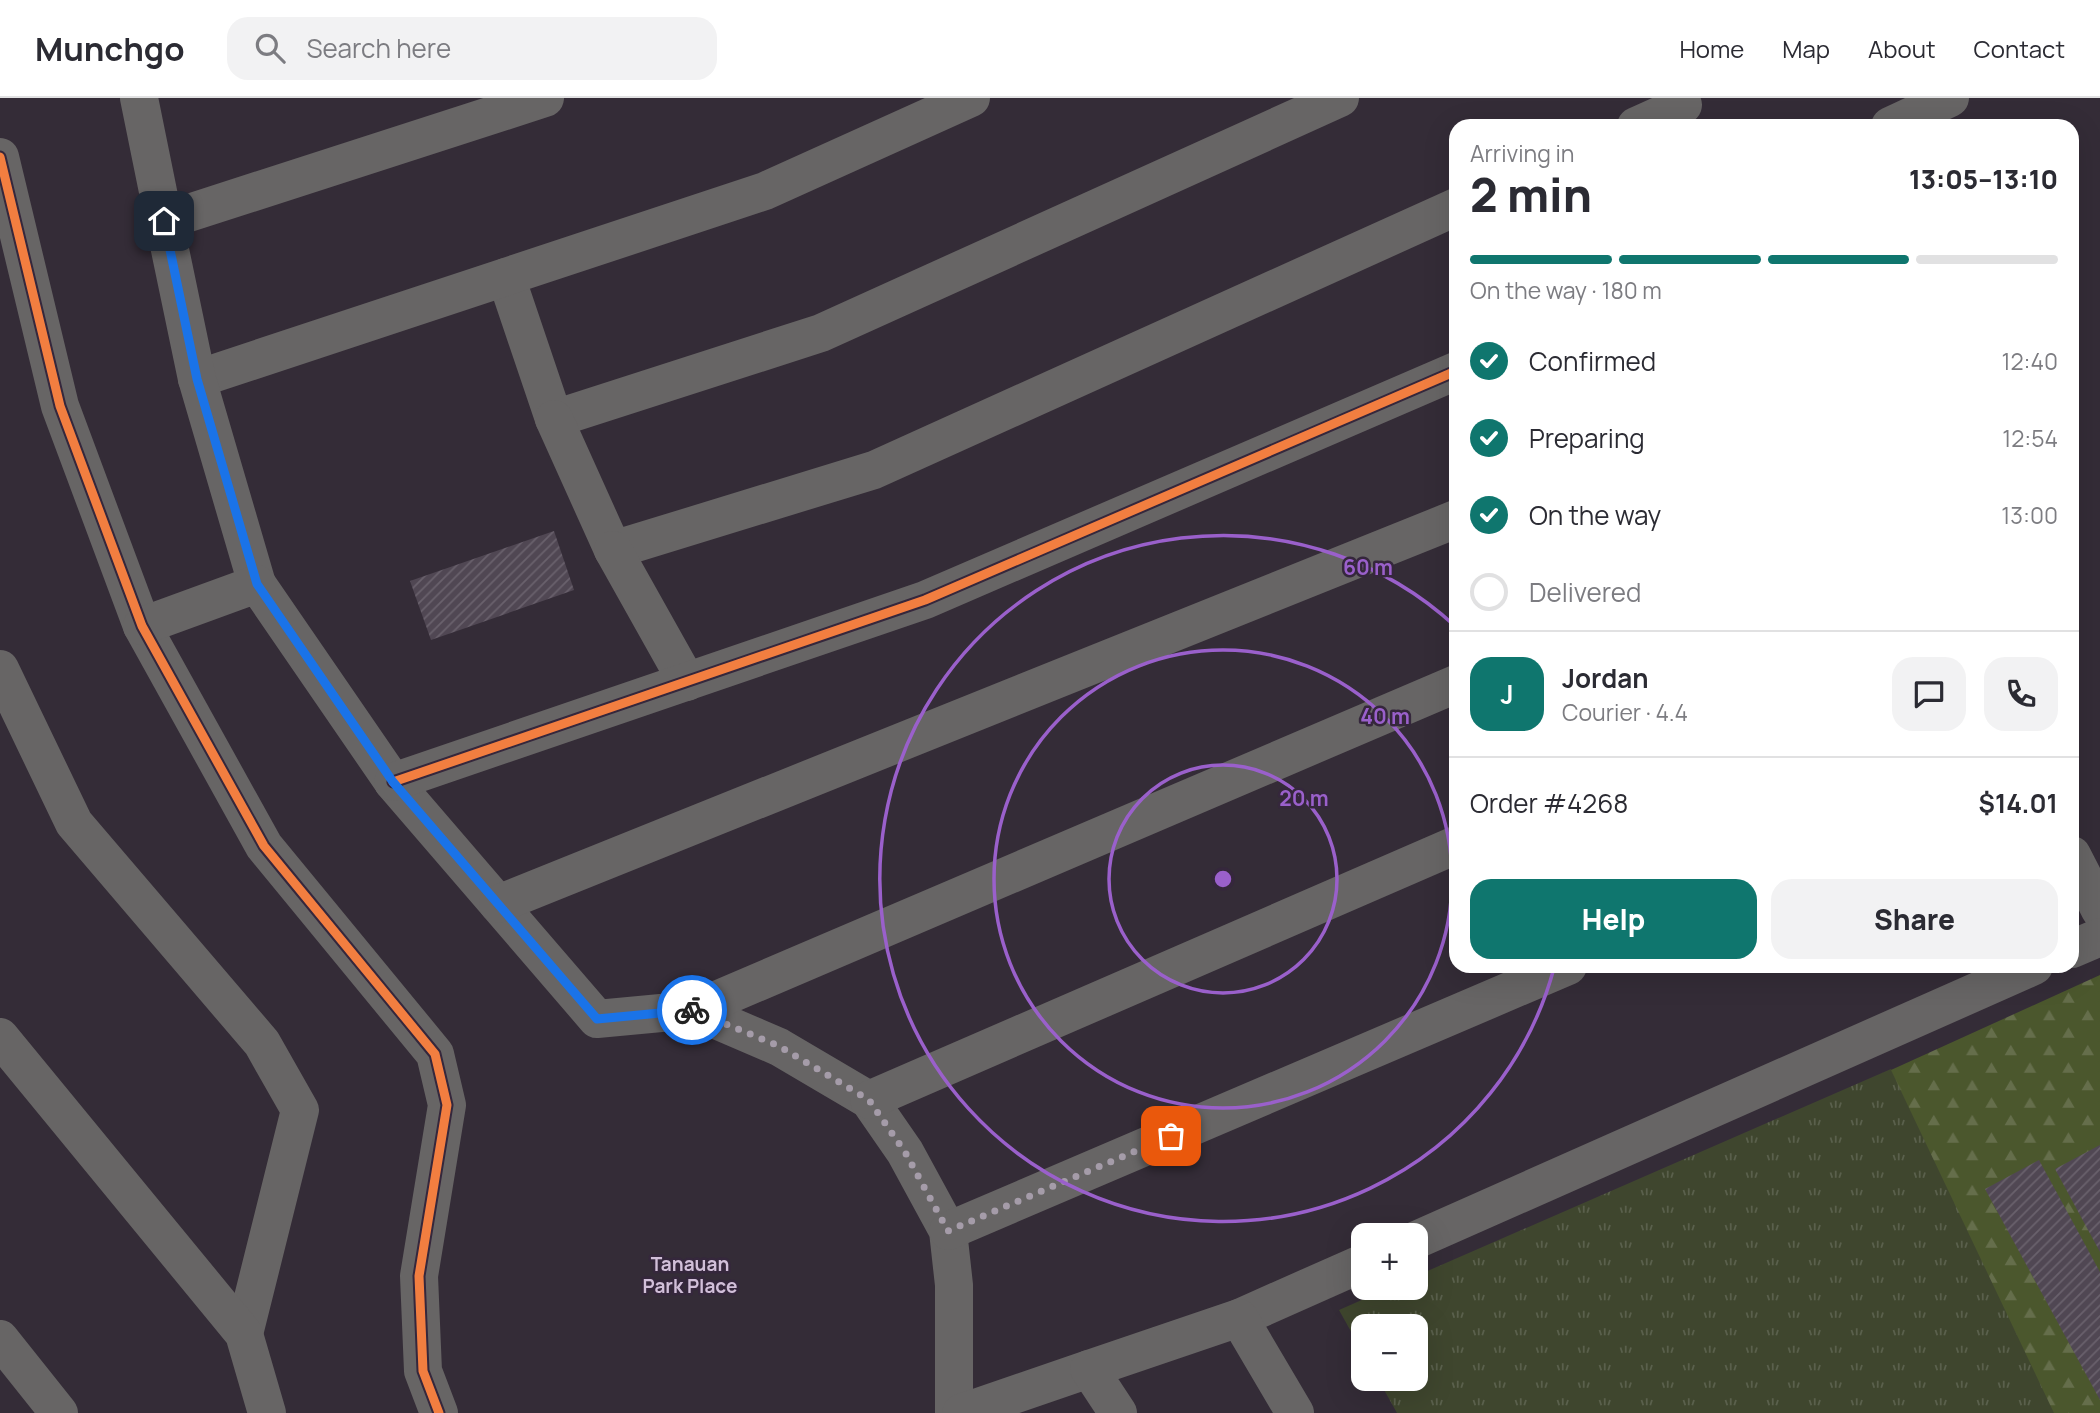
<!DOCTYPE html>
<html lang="en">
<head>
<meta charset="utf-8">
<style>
  body { margin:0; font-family:Manrope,sans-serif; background:#f2f2f3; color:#2b2b33; height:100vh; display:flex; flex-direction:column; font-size:26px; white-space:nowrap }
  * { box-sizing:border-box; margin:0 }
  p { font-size:23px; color:#7c7c81 }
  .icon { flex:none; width:38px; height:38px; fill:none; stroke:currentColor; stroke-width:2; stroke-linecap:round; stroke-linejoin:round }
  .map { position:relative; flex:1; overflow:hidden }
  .panel { position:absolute; left:1449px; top:21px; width:630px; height:854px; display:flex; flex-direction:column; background:#fff; border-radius:21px; box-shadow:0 7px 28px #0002 }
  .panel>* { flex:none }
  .fabs { position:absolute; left:1351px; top:1125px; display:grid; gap:14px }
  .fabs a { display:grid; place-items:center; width:77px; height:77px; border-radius:14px; background:#fff; box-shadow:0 7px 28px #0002; font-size:35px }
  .pin { position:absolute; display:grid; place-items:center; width:60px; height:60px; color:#fff; margin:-30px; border-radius:14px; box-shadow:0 4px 10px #0006 }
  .courier { position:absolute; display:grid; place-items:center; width:70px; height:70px; margin:-35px; border:5px solid #1a73e8; border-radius:50%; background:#fff; color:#222; box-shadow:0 2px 9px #0007 }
  .headline em { font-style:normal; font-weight:800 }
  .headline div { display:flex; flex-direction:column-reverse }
  .headline { display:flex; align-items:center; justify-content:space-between; height:119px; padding:0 21px }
  h1 { font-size:46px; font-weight:800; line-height:52px }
  .bar { display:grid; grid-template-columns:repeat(4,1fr); gap:10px 7px; align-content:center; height:84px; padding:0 21px }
  .bar i { height:9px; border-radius:5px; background:#e1e1e2 }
  .bar .selected { background:#0f766e }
  .bar p { grid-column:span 4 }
  .line { display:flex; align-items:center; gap:18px; padding:0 21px; border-top:2px solid #e1e1e2 }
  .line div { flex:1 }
  .round { display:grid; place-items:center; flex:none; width:74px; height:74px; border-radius:21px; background:#f2f2f3 }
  ol { padding:0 21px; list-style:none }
  li { display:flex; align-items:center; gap:21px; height:77px }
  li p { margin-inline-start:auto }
  li .icon { padding:7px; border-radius:50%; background:#0f766e; color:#fff; stroke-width:4 }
  li:last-child { color:#7c7c81 }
  li i { width:38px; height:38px; border:4px solid #e1e1e2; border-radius:50% }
  .primary-button { display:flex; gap:14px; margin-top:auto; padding:14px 21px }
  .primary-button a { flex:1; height:80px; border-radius:21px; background:#0f766e; color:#fff; font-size:28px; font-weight:800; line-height:80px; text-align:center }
  .primary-button a+a { background:#f2f2f3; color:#2b2b33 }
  header { display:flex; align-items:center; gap:42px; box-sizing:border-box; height:98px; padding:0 35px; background:#fff; border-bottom:2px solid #e1e1e2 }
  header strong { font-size:33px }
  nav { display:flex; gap:38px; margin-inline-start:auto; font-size:24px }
  .search { width:490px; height:63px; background:#f2f2f3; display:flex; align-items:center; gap:18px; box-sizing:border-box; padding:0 24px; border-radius:21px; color:#7c7c81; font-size:26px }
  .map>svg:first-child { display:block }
</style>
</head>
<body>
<header>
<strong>Munchgo</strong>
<div class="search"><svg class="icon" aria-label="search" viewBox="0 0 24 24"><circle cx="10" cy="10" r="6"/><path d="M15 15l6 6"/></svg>Search here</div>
<nav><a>Home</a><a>Map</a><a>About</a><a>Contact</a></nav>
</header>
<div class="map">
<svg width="2100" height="1315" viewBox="0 0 2100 1315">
  <defs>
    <pattern id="grass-tufts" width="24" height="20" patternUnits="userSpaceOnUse" patternTransform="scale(1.75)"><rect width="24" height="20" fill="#3f462e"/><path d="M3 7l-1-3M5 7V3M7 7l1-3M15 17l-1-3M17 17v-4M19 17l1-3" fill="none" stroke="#5a604c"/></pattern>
    <pattern id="forest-firs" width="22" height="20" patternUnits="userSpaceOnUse" patternTransform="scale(1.75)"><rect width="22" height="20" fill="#4b572d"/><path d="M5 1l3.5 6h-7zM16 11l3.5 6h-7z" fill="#656e4b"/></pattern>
    <pattern id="building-hatch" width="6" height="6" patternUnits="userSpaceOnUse" patternTransform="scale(1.75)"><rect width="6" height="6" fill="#504753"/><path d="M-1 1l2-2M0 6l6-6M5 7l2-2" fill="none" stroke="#69616c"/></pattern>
  </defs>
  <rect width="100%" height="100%" fill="#342c37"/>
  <!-- grass -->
  <polygon fill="url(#grass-tufts)" points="1891,971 2057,1315 1397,1315 1378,1281 1416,1281 1416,1228 1363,1228 1363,1255 1339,1212 1389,1190 1416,1190 1416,1178"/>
  <!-- forest -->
  <polygon fill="url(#forest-firs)" points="2100,877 2100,1315 2054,1315 1891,972"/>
  <!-- building -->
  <g fill="url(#building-hatch)">
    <polygon points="554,433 574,492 431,542 410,483"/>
    <polygon points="2100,1047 2100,1154 2055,1071"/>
    <polygon points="2039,1062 2100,1174 2100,1302 1985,1091"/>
  </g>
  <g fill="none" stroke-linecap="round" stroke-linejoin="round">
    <!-- minor -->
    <g stroke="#676565" stroke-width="38">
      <polyline points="139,0 164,123"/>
      <polyline points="1636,28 1683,7"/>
      <polyline points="1890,28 1950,0"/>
      <polyline points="0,59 60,308 142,528 264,748 435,956 447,1007 419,1178 423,1273 439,1315"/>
      <polyline points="506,179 554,321 821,235 1340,0"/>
      <polyline points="197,281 765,93 971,0"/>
      <polyline points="554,321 613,452 874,372 1456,109"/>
      <polyline points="613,452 687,584"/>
      <polyline points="257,486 197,281 164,123 545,0"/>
      <polyline points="142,528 257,486 393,684 597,921 693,912 779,949 869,1002 905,1054 948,1133 954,1187 954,1315"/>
      <polyline points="0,571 74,725 262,945 300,1012 244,1236"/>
      <polyline points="393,684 925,502 1456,273"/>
      <polyline points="2072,757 2100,812"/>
      <polyline points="498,806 1456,421"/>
      <polyline points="2072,851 2100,839"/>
      <polyline points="693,912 1456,586"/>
      <polyline points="0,939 244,1236 267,1315"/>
      <polyline points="869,1002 1456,747"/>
      <polyline points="948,1133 1568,868"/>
      <polyline points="1416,1142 2034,868"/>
      <polyline points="1239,1220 1363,1165"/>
      <polyline points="0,1241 59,1315"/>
      <polyline points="961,1315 1089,1271"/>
      <polyline points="1118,1315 1089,1271 1239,1220 1295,1315"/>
    </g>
    <!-- cycleway casing -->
    <g stroke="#35273c" stroke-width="13">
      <g id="cycleway">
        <polyline points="0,59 60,308 142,528 264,748 435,956 447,1007 419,1178 423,1273 439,1315"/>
        <polyline points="393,684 925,502 1456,273"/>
      </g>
    </g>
    <!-- cycleway -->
    <use href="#cycleway" stroke="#f27e40" stroke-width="9"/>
  </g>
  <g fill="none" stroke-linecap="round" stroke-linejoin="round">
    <!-- done -->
    <polyline stroke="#a59ca9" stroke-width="7" stroke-dasharray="0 12.6" points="692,912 779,948 869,1002 905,1054 948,1133 1171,1038"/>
    <!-- route -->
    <polyline stroke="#1a73e8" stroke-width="9" points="164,123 197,281 257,486 393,684 597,921 692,912"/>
  </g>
  <!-- distance rings -->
  <g fill="none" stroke="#9a60cb" stroke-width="3.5">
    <circle cx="1223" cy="781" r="114"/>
    <circle cx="1223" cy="781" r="229"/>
    <path d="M1554 870A343 343 0 1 1 1455 528"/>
  </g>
  <g text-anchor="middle" stroke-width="5" stroke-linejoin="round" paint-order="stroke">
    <!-- neighbourhood labels -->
    <g font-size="19" font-weight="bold" fill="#d1bfd9" stroke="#35273c">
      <text x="690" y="1173">Tanauan<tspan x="690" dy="22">Park Place</tspan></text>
    </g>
  </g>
  <circle cx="1223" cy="781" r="10" fill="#9a60cb" stroke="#35273c" stroke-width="3.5"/>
  <g font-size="21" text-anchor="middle" font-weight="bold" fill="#9a60cb" stroke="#35273c" stroke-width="5" stroke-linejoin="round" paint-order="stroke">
    <text x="1368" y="477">60 m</text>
    <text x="1385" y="626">40 m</text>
    <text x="1304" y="708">20 m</text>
  </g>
</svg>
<div class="fabs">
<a>+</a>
<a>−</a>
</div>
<div class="pin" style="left:1171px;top:1038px;background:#ea580c"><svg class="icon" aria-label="bag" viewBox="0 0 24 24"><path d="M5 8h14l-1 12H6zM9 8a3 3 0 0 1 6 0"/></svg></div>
<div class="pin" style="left:164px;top:123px;background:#1f2937"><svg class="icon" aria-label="home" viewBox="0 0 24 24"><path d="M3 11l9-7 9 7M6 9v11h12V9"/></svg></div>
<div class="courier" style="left:692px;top:912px"><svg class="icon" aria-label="bike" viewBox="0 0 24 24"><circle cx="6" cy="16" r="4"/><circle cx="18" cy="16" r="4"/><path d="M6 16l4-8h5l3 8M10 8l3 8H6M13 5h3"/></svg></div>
<section class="panel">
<div class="headline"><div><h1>2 min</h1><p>Arriving in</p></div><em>13:05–13:10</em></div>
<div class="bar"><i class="selected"></i><i class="selected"></i><i class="selected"></i><i></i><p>On the way · 180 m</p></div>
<ol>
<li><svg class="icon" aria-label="check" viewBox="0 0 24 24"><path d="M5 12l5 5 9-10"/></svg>Confirmed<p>12:40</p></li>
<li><svg class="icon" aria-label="check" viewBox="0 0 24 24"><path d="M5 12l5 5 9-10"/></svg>Preparing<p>12:54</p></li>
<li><svg class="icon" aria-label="check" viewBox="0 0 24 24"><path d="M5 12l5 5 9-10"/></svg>On the way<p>13:00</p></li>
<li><i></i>Delivered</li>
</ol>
<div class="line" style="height:126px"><b class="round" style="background:#0f766e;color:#fff">J</b><div><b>Jordan</b><p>Courier · 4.4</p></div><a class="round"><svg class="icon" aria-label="chat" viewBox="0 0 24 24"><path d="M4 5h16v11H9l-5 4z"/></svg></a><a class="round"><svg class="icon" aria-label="phone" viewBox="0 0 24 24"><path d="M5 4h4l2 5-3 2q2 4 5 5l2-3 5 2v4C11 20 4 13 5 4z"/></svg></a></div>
<div class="line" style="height:91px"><div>Order #4268</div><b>$14.01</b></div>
<div class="primary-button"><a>Help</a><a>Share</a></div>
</section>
</div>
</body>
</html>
